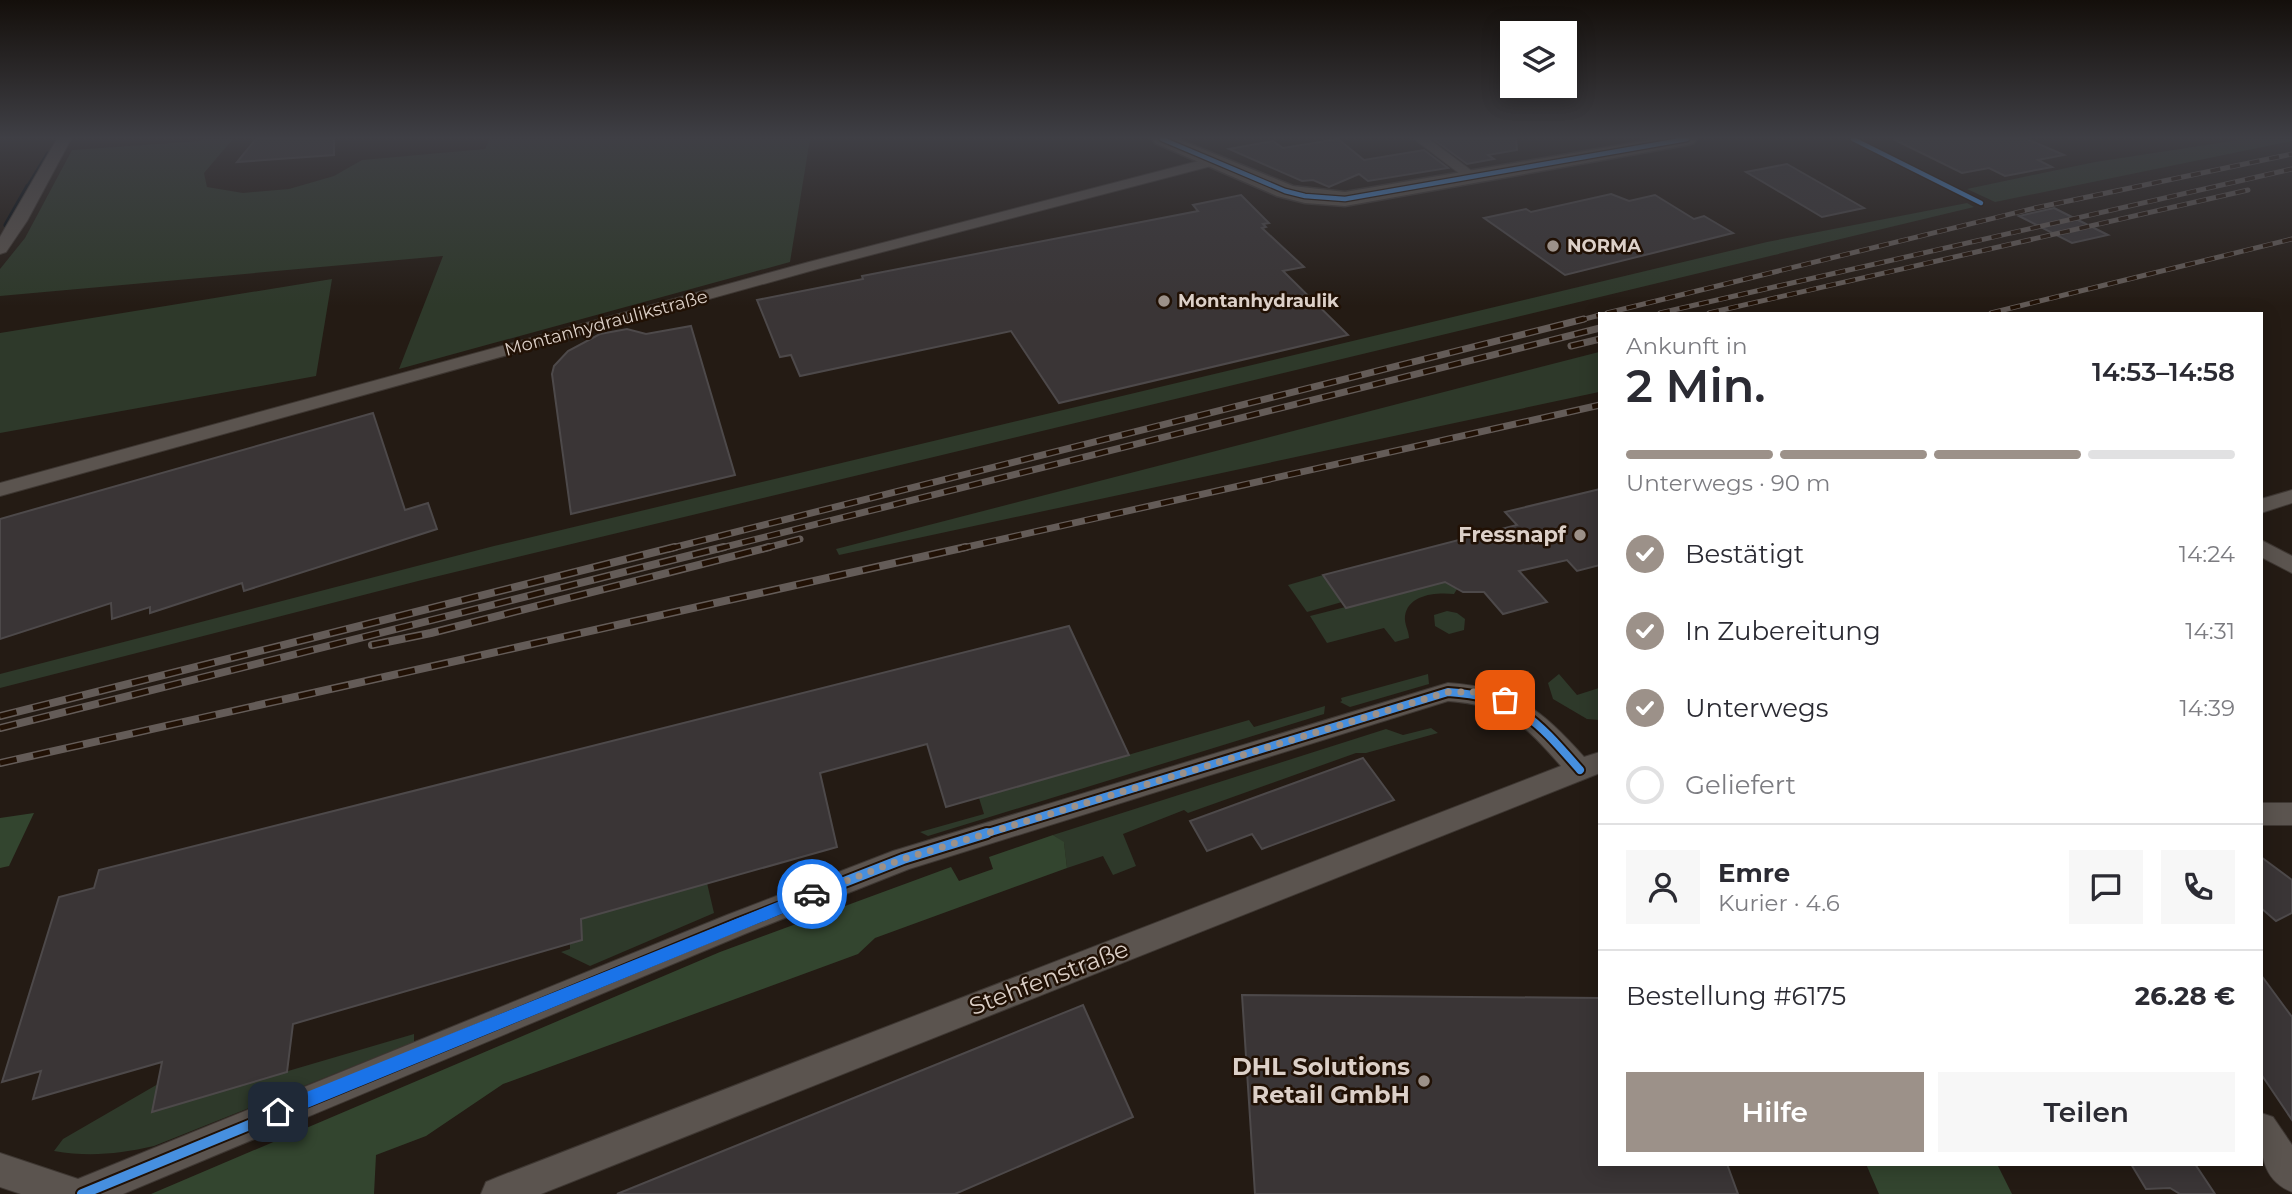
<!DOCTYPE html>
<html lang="de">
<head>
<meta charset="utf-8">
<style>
  body { margin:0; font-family:Montserrat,sans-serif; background:#f7f7f7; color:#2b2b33; height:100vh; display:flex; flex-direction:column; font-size:26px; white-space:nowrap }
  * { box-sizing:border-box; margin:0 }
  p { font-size:23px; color:#7c7c81 }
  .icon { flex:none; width:38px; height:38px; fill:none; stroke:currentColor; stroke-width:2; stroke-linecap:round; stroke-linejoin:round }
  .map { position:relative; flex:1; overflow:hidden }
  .side { position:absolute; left:1598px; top:312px; width:665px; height:854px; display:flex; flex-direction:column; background:#fff; border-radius:0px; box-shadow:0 4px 18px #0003 }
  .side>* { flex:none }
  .controls { position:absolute; left:1500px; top:21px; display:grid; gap:14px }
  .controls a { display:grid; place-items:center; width:77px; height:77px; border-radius:0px; background:#fff; box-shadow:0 4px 18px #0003; font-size:35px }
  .pin { position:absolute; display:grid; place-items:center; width:60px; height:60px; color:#fff; margin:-30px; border-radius:14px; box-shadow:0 4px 10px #0006 }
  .courier { position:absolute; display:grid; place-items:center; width:70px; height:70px; margin:-35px; border:5px solid #1a73e8; border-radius:50%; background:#fff; color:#222; box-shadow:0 2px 9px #0007 }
  .headline em { font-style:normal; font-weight:600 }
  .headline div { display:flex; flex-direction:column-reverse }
  .headline { display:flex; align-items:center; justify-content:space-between; height:119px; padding:0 28px }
  h1 { font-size:46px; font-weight:600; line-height:52px }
  .bar { display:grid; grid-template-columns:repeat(4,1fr); gap:10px 7px; align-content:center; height:84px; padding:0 28px }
  .bar i { height:9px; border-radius:5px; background:#e1e1e2 }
  .bar .current { background:#9c9189 }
  .bar p { grid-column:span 4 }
  .line { display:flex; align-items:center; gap:18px; padding:0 28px; border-top:2px solid #e1e1e2 }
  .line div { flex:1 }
  .round { display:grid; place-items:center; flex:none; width:74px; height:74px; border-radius:0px; background:#f7f7f7 }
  ol { padding:0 28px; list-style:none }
  li { display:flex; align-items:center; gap:21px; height:77px }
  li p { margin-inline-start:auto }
  li .icon { padding:7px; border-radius:50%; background:#9c9189; color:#fff; stroke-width:4 }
  li:last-child { color:#7c7c81 }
  li i { width:38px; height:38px; border:4px solid #e1e1e2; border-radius:50% }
  .primary-button { display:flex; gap:14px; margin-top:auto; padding:14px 28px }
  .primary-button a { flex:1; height:80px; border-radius:0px; background:#9c9189; color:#fff; font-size:28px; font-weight:600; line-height:80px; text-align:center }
  .primary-button a+a { background:#f7f7f7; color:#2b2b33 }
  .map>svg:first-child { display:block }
</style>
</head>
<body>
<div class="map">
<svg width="2292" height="1194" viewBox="0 0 2292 1194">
  <rect width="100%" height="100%" fill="#241b14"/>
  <!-- green -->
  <g fill="#2e392a">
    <polygon points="202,139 233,139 204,173 207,187 243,193 289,189 334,176 362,160 485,149 490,139 810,139 790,262 399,369 443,256 0,296 0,269 25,238 72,150 200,141"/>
    <polygon points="2245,139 2292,139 2292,141 1995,202 1967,189 2095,162"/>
    <polygon points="1967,203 1974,207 422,580 0,688 0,674 494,546 1767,242"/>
    <polygon points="332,279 316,376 0,433 0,333"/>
    <polygon points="1599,352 1599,392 839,555 836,549"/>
    <polygon points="1323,575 1342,602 1307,612 1288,585"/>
    <path d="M1448 581 1457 589 1454 594C1437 592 1408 594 1405 616 1404 624 1409 631 1409 638L1395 642 1384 628 1327 643 1310 616Z"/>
    <polygon points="1447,611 1457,613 1465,619 1464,630 1449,634 1435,626 1434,615"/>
    <polygon points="1428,674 1429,684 1350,707 1340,702 1342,701 1341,698"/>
    <polygon points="1559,674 1577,695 1599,688 1599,720 1587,719 1553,699 1548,683"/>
    <polygon points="1325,706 1324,714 928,836 920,832 984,814 979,798 1249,720 1254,727"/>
    <polygon points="1431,728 1438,733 1366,753 1356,753 1188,813 1184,810 1123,834 1136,866 1113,875 1103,856 1067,868 1064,843 1053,835 1386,729 1403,735"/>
    <polygon points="707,883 714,913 590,966 561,952 570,949 570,944 582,940 581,919"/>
    <path d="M414 1034V1042L154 1146C119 1154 89 1157 54 1151L63 1139 158 1084 152 1111Z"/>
  </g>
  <!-- forest -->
  <g fill="#33452f">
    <polygon points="34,813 9,866 0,868 0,818"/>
    <polygon points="1053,835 1064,842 1067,868 875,938 858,954 503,1084 426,1136 376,1155 374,1194 151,1194 720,952 951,867 959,881 993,869 989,857"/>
    <polygon points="1866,1164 1997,1164 2012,1194 1879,1194"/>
  </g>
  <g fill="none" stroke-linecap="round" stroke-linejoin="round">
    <!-- stream -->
    <g stroke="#030b11" stroke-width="5">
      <polyline points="30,184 48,154"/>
      <polyline points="6,225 28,186"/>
    </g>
  </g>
  <!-- building -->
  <g fill="#3a3536" stroke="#4d494a" stroke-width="2">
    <polygon points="256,139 334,139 334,155 237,162"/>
    <polygon points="1338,139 1364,160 1424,150 1448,168 1368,181 1359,174 1329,187 1313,180 1302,181 1229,149 1273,141 1283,148"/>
    <polygon points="1433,139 1516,139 1517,150 1488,155 1494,159 1467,164"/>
    <polygon points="1893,139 2027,139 2064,155 2038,160 2052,167 2005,176 1989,168 1962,173"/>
    <polygon points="1787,164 1864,208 1822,217 1746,172"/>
    <polygon points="1611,194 1629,201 1655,195 1694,219 1704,216 1733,233 1565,275 1484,218 1526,209 1531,212"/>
    <polygon points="1241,195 1269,223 1263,224 1266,227 1262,228 1304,267 1283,271 1348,335 1059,403 1011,331 800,376 791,355 780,357 757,300 863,279 862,276 1198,211 1193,205"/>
    <polygon points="2054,208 2108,235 2072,243 2019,216"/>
    <polygon points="691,326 735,475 571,514 552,374 554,366 568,351 600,334 627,329 646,334"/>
    <polygon points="373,413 405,510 428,503 437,529 244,591 242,583 150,613 150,607 112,619 111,603 0,639 0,519"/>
    <polygon points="1600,489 1600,565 1577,571 1567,560 1519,571 1547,602 1503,614 1484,592 1463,592 1445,582 1346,608 1323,575 1517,525 1505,512"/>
    <polygon points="1069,626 1129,755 946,807 927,744 820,773 837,847 581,919 582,940 293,1024 287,1072 152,1112 162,1062 33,1099 41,1071 2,1082 59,897 94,888 99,870"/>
    <polygon points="1363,758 1394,800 1262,849 1252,834 1207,851 1190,821"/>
    <polygon points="2261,857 2292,880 2292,913 2276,921 2261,908"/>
    <polygon points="2261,975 2292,1017 2292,1120 2261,1074"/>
    <polygon points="1242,995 1600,998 1600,1164 1727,1164 1738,1194 1255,1194"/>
    <polygon points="1083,1005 1133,1117 955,1194 617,1194"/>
    <polygon points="2131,1164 2195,1164 2215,1194 2180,1194 2170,1188 2146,1189"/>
  </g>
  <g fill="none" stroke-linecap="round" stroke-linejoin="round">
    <!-- street casing -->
    <g stroke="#3e3732" stroke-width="2">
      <g id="street">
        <polygon points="57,139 71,139 27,221 6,252 0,254 0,237"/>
        <polygon points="1414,139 1429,139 1480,177 1473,181 1468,180"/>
        <polygon points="1214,157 1221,161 1219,164 821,268 0,496 0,483 809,262"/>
        <polygon points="2292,490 2292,503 2261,513 2261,499"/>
        <polygon points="2261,540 2292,556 2292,573 2261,557"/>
        <path d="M1448 683C1514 687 1542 710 1584 757L1600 752V773L541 1194H481L486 1182 498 1177 1561 766C1524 724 1506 705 1448 701L909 869 747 933 123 1194H21L0 1187V1153L78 1179 727 915 893 851Z"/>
        <rect x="2261" y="803" width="31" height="22"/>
        <path d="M2261 1113 2273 1117 2292 1145V1192C2257 1178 2261 1144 2261 1113Z"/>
      </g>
    </g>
    <!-- secondary casing -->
    <g stroke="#3e3732" stroke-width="3">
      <polygon id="secondary" points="1152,139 1178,139 1293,186 1345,192 1655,139 1697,139 1694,143 1687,145 1345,206 1305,203 1277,196 1155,143"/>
    </g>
    <!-- street -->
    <use href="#street" fill="#5b544f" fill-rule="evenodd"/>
    <!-- secondary -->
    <use href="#secondary" fill="#5f574f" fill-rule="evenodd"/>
    <!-- rail-far2 casing -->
    <g stroke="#645c58" stroke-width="5">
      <g id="rail-far2">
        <polyline points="1607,313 2035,208 2292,154"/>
        <polyline points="1660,313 2292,169"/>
        <polyline points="1709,313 2248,190"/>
        <polyline points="1991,313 2292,239"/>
        <polyline points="1577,321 1600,315"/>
      </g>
    </g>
    <!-- rail-far1 casing -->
    <g stroke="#645c58" stroke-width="7">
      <g id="rail-far1">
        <polyline points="1571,346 1600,339"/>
        <polyline points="668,549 1584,319"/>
        <polyline points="717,549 1600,328"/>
        <polyline points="762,549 800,539"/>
        <polyline points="958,549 1600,405"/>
      </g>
    </g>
    <!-- rail casing -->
    <g stroke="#645c58" stroke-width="8">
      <g id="rail">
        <polyline points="372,645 431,633 769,547"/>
        <polyline points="0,716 675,547"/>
        <polyline points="0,728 724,547"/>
        <polyline points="0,763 966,547"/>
      </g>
    </g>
    <!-- rail-far2 -->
    <use href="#rail-far2" stroke="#211105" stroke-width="3.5" stroke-dasharray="10" stroke-linecap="butt"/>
    <!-- rail-far1 -->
    <use href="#rail-far1" stroke="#211105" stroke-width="4.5" stroke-dasharray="13" stroke-linecap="butt"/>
    <!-- rail -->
    <use href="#rail" stroke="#211105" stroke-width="5" stroke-dasharray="17" stroke-linecap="butt"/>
    <!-- cycleway-far2 casing -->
    <g stroke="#211105" stroke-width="7">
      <g id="cycleway-far2">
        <polyline points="1162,139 1285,191 1305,196 1345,199 1687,139"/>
        <polyline points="1853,139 1981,203"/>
      </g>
    </g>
    <!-- cycleway-far1 casing -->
    <g stroke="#211105" stroke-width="12">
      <path id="cycleway-far1" d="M981 835 1448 692C1517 696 1537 721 1580 770"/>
    </g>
    <!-- cycleway casing -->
    <g stroke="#211105" stroke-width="14">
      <polyline id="cycleway" points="82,1194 737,924 903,859 987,833"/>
    </g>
    <!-- cycleway-far2 -->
    <use href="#cycleway-far2" stroke="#468fdf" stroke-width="4.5"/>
    <!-- cycleway-far1 -->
    <use href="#cycleway-far1" stroke="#468fdf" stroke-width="8"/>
    <!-- cycleway -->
    <use href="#cycleway" stroke="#468fdf" stroke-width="10"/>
  </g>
  <!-- sky -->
  <linearGradient id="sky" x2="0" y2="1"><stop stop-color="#140f0b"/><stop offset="0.45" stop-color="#3f3f45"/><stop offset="1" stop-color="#3f3f45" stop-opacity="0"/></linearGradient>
  <rect width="2292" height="306" fill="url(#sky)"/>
  <!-- route -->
  <polygon fill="#1a73e8" points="812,888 820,894 818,899 278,1120 272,1117 269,1112 272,1106"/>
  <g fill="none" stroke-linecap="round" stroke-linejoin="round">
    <!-- done -->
    <polyline stroke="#9c9189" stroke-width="7" stroke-dasharray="0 12.6" points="812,894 903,859 1448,692 1476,692 1505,700"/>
  </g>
  <!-- markers -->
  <g fill="#9c9189" stroke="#211105" stroke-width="2.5">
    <circle cx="1553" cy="246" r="7"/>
    <circle cx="1164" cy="301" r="7"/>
    <circle cx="1580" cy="535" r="7"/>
    <circle cx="1424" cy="1081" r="7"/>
  </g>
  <g text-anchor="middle" stroke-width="5" stroke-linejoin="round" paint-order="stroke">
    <!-- far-poi labels -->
    <g font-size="18" font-weight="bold" fill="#dcd0c8" stroke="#211105" text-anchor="start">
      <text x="1567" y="252">NORMA</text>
      <text x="1178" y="307">Montanhydraulik</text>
    </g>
    <!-- far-street labels -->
    <g font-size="18" fill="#dcd0c8" stroke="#211105">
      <text transform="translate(606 323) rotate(-15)" y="6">Montanhydraulikstraße</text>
    </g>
    <!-- poi labels -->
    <g font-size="21" font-weight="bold" fill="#dcd0c8" stroke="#211105" text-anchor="end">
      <text x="1566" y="542">Fressnapf</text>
    </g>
    <!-- near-street labels -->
    <g font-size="24" fill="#dcd0c8" stroke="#211105">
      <text transform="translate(1049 978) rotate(-21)" y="8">Stehfenstraße</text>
    </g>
    <!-- near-poi labels -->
    <g font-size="24" font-weight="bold" fill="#dcd0c8" stroke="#211105" text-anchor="end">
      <text x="1410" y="1075">DHL Solutions<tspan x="1410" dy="28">Retail GmbH</tspan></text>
    </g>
  </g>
</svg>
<div class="controls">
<a><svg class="icon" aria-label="layers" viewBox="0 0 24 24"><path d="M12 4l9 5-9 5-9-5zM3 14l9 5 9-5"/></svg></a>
</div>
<div class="pin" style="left:1505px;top:700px;background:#ea580c"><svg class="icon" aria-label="bag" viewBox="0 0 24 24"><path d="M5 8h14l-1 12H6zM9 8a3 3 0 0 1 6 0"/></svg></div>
<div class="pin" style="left:278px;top:1112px;background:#1f2937"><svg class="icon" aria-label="home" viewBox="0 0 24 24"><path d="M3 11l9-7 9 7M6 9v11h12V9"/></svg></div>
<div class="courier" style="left:812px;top:894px"><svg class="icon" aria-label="car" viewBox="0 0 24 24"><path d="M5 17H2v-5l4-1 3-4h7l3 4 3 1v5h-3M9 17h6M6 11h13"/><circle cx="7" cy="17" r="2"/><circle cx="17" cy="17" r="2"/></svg></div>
<section class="side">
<div class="headline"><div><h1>2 Min.</h1><p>Ankunft in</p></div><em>14:53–14:58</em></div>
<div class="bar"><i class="current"></i><i class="current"></i><i class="current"></i><i></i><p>Unterwegs · 90 m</p></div>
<ol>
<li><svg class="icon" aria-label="check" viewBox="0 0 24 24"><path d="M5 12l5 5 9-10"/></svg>Bestätigt<p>14:24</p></li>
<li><svg class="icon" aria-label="check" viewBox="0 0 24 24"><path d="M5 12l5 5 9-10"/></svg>In Zubereitung<p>14:31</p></li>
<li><svg class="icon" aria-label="check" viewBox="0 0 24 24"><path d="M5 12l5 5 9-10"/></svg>Unterwegs<p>14:39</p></li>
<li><i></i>Geliefert</li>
</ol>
<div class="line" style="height:126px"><a class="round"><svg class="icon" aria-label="person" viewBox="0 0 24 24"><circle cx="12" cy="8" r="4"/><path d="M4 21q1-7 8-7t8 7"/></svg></a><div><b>Emre</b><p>Kurier · 4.6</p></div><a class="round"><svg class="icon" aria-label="chat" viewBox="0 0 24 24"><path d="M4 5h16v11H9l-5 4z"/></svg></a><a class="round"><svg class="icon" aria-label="phone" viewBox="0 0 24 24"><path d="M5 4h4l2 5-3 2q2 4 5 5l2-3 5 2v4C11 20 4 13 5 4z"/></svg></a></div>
<div class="line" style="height:91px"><div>Bestellung #6175</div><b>26.28 €</b></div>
<div class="primary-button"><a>Hilfe</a><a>Teilen</a></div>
</section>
</div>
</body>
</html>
